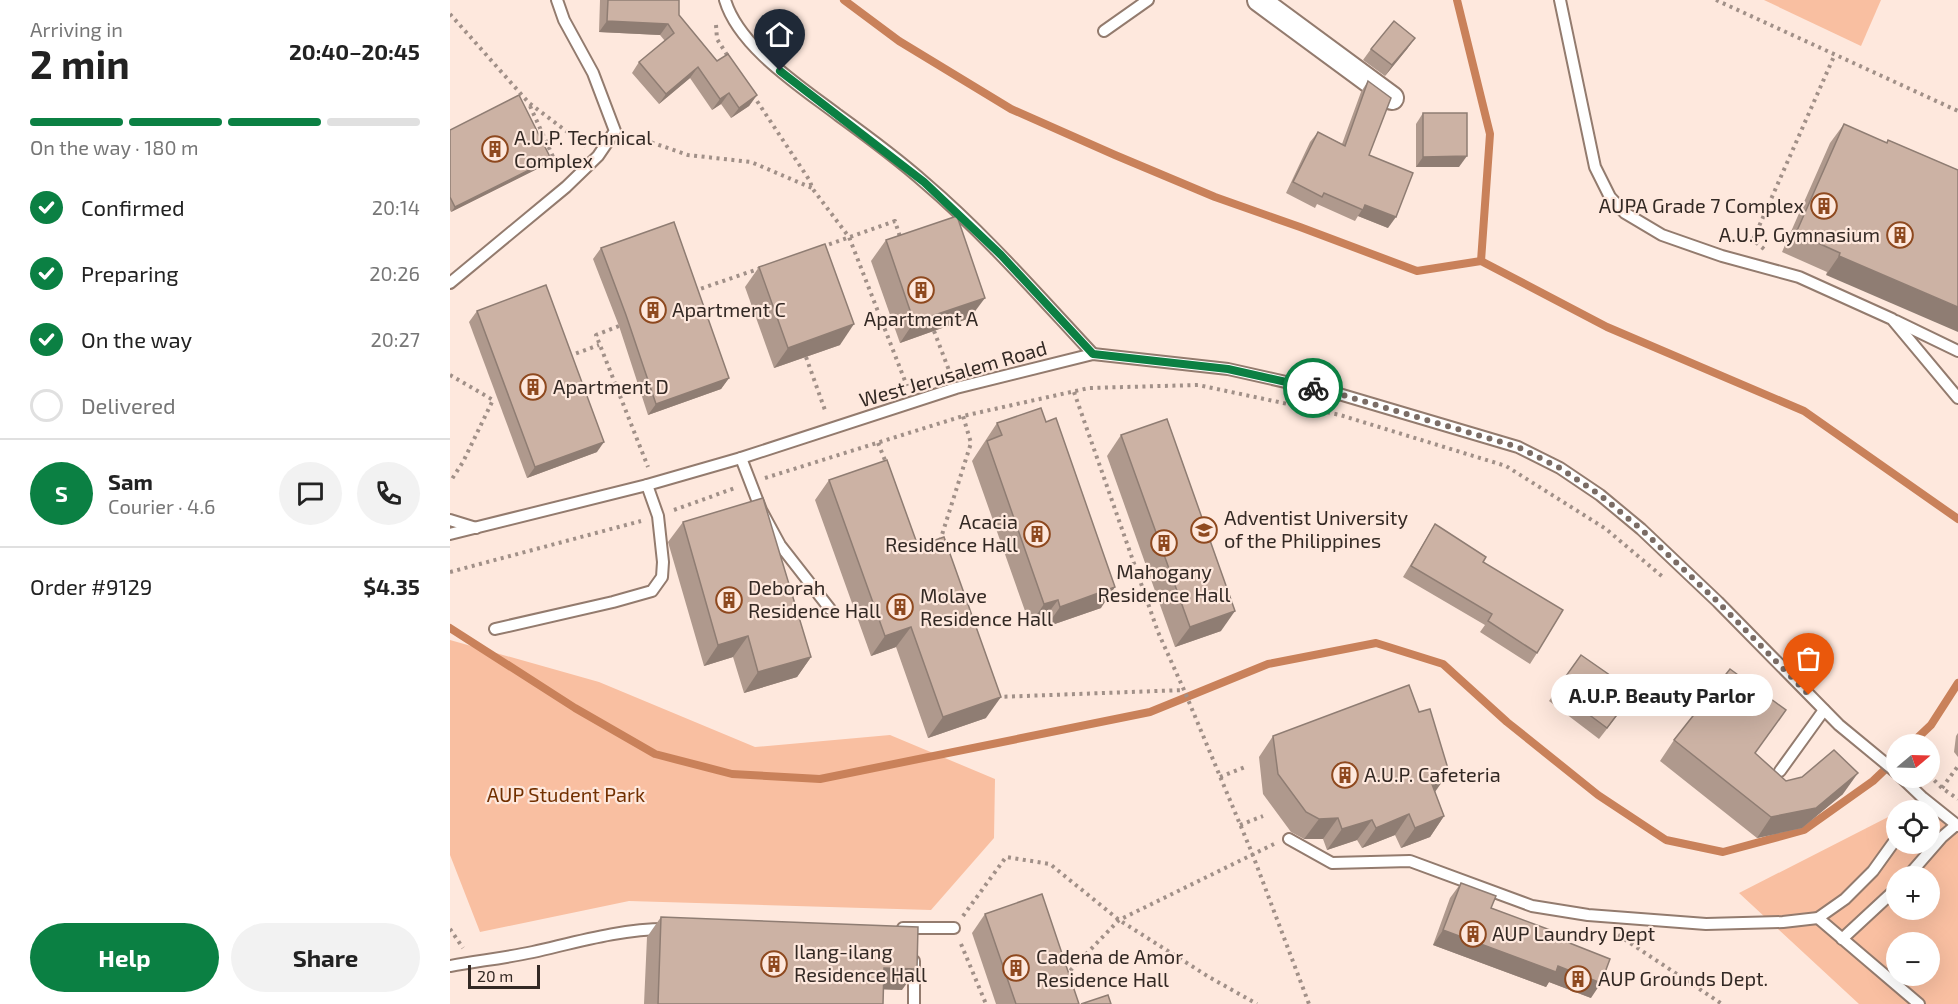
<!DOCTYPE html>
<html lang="en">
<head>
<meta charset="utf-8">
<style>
  body { margin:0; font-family:"Exo 2",sans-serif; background:#f2f2f2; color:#222; height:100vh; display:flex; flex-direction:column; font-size:22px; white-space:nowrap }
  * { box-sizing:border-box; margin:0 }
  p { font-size:20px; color:#767676 }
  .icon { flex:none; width:33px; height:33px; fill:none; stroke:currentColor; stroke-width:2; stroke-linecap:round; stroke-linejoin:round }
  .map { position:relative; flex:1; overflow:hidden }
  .panel { display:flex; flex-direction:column; background:#fff; width:450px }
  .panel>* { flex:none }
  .needle { width:39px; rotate:71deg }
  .buttons { position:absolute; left:1436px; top:734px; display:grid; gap:12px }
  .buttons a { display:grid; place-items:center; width:54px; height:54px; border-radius:50%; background:#fff; box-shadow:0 6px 24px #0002; font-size:30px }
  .scale { position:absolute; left:18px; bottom:15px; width:72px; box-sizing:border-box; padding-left:6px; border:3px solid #332924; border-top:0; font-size:16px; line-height:21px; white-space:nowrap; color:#332924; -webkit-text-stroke:4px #fee8dd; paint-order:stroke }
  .pin { position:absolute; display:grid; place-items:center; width:51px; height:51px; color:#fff; margin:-62px -26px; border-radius:50% 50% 50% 0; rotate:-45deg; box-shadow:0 0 6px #0007 }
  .pin .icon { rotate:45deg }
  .courier { position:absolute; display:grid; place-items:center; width:60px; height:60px; margin:-30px; border:4px solid #0b8043; border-radius:50%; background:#fff; color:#222; box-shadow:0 2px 8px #0007 }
  .bubble { position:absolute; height:42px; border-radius:21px; background:#fff; box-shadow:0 6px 24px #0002; font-size:20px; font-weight:700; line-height:42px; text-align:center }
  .head em { font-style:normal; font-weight:700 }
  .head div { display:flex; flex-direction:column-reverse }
  .head { display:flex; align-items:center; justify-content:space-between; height:102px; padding:0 30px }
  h1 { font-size:39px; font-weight:700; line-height:45px }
  .bar { display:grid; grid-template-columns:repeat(4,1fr); gap:9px 6px; align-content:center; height:72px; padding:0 30px }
  .bar i { height:8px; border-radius:4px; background:#e0e0e0 }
  .bar .on { background:#0b8043 }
  .bar p { grid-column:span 4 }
  .line { display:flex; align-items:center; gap:15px; padding:0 30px; border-top:2px solid #e0e0e0 }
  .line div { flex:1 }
  .round { display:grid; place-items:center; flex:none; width:63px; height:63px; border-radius:32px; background:#f2f2f2 }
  ol { padding:0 30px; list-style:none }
  li { display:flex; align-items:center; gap:18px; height:66px }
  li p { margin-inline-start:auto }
  li .icon { padding:6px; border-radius:50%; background:#0b8043; color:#fff; stroke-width:4 }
  li:last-child { color:#767676 }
  li i { width:33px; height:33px; border:3px solid #e0e0e0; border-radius:50% }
  .action { display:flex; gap:12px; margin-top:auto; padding:12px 30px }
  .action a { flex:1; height:69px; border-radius:36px; background:#0b8043; color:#fff; font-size:24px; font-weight:700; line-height:69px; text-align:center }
  .action a+a { background:#f2f2f2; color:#222 }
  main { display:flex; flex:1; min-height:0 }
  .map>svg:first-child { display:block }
</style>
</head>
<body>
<main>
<section class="panel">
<div class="head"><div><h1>2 min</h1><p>Arriving in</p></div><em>20:40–20:45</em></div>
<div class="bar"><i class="on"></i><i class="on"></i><i class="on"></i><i></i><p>On the way · 180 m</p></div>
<ol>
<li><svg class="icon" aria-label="check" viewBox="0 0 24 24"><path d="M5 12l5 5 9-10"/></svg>Confirmed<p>20:14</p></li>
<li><svg class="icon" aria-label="check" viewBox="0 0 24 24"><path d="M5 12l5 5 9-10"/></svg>Preparing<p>20:26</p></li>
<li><svg class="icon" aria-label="check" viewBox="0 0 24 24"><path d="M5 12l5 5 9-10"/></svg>On the way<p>20:27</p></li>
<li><i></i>Delivered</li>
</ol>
<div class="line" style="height:108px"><b class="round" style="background:#0b8043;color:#fff">S</b><div><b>Sam</b><p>Courier · 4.6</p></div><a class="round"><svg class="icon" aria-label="chat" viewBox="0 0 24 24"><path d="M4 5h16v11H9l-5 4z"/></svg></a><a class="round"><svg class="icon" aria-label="phone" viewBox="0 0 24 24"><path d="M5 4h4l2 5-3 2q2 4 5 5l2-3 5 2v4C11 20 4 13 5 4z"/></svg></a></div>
<div class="line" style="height:78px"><div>Order #9129</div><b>$4.35</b></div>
<div class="action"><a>Help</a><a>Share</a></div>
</section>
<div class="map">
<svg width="1508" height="1004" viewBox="0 0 1508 1004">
  <rect width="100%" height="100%" fill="#fee8dd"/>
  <!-- green -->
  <g fill="#f9bfa1" fill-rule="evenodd">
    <polygon points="1314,0 1431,0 1411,46"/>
    <polygon points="0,640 149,682 305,747 440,735 545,779 544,838 481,910 179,901 30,932 0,855"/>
    <path d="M1469 802 1508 833V1004H1409L1289 893 1446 813V843H1479V810H1452ZM1446 876H1479V909H1446ZM1446 942H1479V975H1446Z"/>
  </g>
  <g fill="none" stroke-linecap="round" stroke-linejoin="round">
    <!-- stream -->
    <g stroke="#c9815a" stroke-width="8">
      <polyline points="394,0 449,41 561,109 665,155 765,197 850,227 967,271 1031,261 1157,327 1354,411 1508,519"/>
      <polyline points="1007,0 1040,134 1031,261"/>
      <polyline points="0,628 125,708 205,754 282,774 370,779 700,712 818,664 926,643 993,664 1057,722 1148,795 1216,840 1273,852 1354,830 1423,781 1446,759"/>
      <polyline points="1461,744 1481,725 1508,683"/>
    </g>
    <!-- lane casing -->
    <g stroke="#937b6e" stroke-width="14">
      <g id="lane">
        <path d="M275 0C289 47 350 86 388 115 417 136 447 158 474 182 535 234 588 295 643 354"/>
        <polyline points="1110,0 1145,167 1160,197 1175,213 1212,235 1272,256 1349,277 1442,319 1508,398"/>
        <polyline points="654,31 698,0"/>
        <polyline points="0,283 116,187 148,156 165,131 143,73 114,20 107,0"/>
        <polyline points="1446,321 1508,351"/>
        <polyline points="291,458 311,510 330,545 380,609"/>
        <polyline points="0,520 26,528"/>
        <polyline points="0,534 197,485 291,458 506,388 643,354 778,369 889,394 1068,447 1110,468 1150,495 1191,529 1268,602 1389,725 1446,772"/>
        <polyline points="45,629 163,602 202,591 212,577 213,562 208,516 197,485"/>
        <polyline points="1330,771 1374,710"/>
        <polyline points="1451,777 1473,798 1508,826"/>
        <polyline points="839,839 882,863 960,861 1082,906 1138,915 1256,924 1333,922 1368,918 1395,899 1423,871 1446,839"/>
        <polyline points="1458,876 1492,837 1506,825"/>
        <polyline points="1368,918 1469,1004"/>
        <polyline points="453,928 504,928"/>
        <polyline points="1392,939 1446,889"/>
        <polyline points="464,961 464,1004"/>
        <path d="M0 966C27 961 55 958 83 952 127 942 170 929 216 929"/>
      </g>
    </g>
    <!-- street casing -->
    <g stroke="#937b6e" stroke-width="26">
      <polyline id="street" points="809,0 942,98"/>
    </g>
    <!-- path -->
    <g stroke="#a19088" stroke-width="4" stroke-dasharray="3 4.5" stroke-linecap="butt">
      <polyline points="1266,0 1508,111"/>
      <polyline points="0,14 79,103 136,146"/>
      <polyline points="266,25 267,39 279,58"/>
      <polyline points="303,95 360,181 362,188 399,237 457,386"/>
      <polyline points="80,106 109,170"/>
      <polyline points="180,135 238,155 301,162 362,188"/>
      <polyline points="372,247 445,221 451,240"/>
      <polyline points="1314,249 1303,240 1385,54"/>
      <polyline points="244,291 311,268"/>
      <polyline points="169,326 146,335 198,467"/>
      <polyline points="484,331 500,373"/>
      <polyline points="119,356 149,345"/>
      <polyline points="356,357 376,413"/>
      <polyline points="0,375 43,400 13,462 0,482"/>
      <polyline points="624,392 708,632 734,690 802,853 859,1004"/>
      <polyline points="428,443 437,465"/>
      <polyline points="315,478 513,416 639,388 748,385 890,415 1056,466 1156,529 1214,578"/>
      <polyline points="224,510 285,488"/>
      <polyline points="490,541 521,443 513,416"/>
      <polyline points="0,572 191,521"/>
      <polyline points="547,697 734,690"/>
      <polyline points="1479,775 1492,788 1508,799"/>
      <polyline points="770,777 795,767"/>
      <polyline points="1492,788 1508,766"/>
      <polyline points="790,825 813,816"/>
      <polyline points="513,916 556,857 600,864 669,920 759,977 807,1004"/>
      <polyline points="0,929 13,948"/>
      <polyline points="1168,935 1272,1004"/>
      <polyline points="511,944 536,1004"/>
      <polyline points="615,976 669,920 824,844"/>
    </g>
    <!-- lane -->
    <use href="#lane" stroke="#fff" stroke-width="10"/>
    <!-- street -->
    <use href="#street" stroke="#fff" stroke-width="22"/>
  </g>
  <!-- wall -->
  <g fill="#af998d">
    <polygon points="150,0 229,0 229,15 267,61 307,95 299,106 281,118 271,104 262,110 240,78 209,104 182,73 189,62 215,41 210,35 149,32"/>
    <polygon points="965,38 957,49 935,76 913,60 921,49"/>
    <polygon points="918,81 919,155 938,228 908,216 905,221 867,204 865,208 836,193 860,142 868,132 892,144 911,92"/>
    <polygon points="973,113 1009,167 966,167 966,124"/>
    <polygon points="1394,124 1436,143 1438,140 1508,170 1376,275 1377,272 1332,252 1380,143"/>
    <polygon points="0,130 97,164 1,212 0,210"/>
    <polygon points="436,240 520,318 450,343 421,261"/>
    <polygon points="151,248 279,378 271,389 198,415 169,326 143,259"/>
    <polygon points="309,267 390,345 324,368 295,287"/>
    <polygon points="27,311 147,452 77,478 19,322"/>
    <polygon points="547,423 651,608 596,627 593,620 580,625 522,461"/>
    <polygon points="671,435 771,631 725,647 657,456"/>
    <polygon points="379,480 468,546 536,718 478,738 446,647 421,656 365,500"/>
    <polygon points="233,522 361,657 347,677 294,693 283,657 254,666 218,542"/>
    <polygon points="985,524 1033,562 1087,653 1080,664 1030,632 1035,625 953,577"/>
    <polygon points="1131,655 1177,703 1149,739 1099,701"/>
    <polygon points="1508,733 1508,757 1504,752 1506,736"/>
    <polygon points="823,736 985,792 994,816 980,837 951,848 945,835 912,848 907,840 877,850 873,839 854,839 841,832 813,794 809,757"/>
    <polygon points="1224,740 1305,753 1336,781 1393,794 1352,828 1307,838 1210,761"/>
    <polygon points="1011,883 1041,908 1117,942 1141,998 1099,982 1096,987 983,945 1000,898"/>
    <polygon points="535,914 629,1004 546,1004 522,933"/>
    <polygon points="211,917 452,990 433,989 433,1004 194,1004 197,937"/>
  </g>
  <!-- shaded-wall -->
  <g fill="#8f7d73">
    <polygon points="157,21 218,24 210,35 149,32"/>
    <polygon points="965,38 957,49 935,76 942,65"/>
    <polygon points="248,67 240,78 209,104 216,94"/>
    <polygon points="279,93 271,104 262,110 270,99"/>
    <polygon points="307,95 299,106 281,118 289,108"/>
    <polygon points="1017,156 1009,167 966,167 973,157"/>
    <polygon points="101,159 97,164 1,212 5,207"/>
    <polygon points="915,205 946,217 938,228 908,216"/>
    <polygon points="1389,256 1508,307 1508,332 1376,275"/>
    <polygon points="535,298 520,318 450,343 464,322"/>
    <polygon points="404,324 390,345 324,368 338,348"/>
    <polygon points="279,378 271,389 198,415 206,404"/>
    <polygon points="154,442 147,452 77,478 85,467"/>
    <polygon points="665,587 651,608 596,627 610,607"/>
    <polygon points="608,600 593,620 580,625 594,604"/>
    <polygon points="785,611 771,631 725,647 740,627"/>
    <polygon points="461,627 446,647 421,656 435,636"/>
    <polygon points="298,636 283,657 254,666 268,645"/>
    <polygon points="361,657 347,677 294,693 308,672"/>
    <polygon points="551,697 536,718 478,738 493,717"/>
    <polygon points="999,772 985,792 980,779"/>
    <polygon points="1408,773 1393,794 1352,828 1307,838 1321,817"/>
    <polygon points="959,814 945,835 912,848 926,828"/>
    <polygon points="994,816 980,837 951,848 965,828"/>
    <polygon points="888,818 873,839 854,839 869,819"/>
    <polygon points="922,820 907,840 877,850 892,829"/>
    <polygon points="993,930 1108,966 1151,983 1141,998 1099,982 1096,987 983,945"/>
    <polygon points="434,968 467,969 452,990 420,989"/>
  </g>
  <!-- building -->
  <g fill="#ccb2a4" stroke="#8f7d73" stroke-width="1.5">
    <polygon points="158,0 229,0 229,15 267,61 278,54 307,95 289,108 279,93 270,99 248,67 216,94 189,62 224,33 218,24 157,21"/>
    <polygon points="944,21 965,38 942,65 921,49"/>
    <polygon points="918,81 941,98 919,155 963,173 946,217 915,205 913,210 874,193 872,197 843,182 868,132 895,146"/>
    <polygon points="69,95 101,159 5,207 0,197 0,130"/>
    <polygon points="973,113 1017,113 1017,156 973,157"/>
    <polygon points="1394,124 1437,143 1438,140 1508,170 1508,307 1389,256 1390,253 1346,233"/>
    <polygon points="507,216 535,298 464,322 436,240"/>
    <polygon points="224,222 279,378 206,404 176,315 151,248"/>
    <polygon points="375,244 404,324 338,348 309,267"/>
    <polygon points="96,285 154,442 85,467 27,311"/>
    <polygon points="591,408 596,422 606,418 665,587 610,607 608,600 594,604 537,441 552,435 547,423"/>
    <polygon points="717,419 785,611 740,627 671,435"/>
    <polygon points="437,460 468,546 494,537 551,697 493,717 461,627 435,636 379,480"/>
    <polygon points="313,498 361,657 308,672 298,636 268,645 233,522"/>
    <polygon points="985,524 1036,557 1033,562 1113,610 1087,653 1038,621 1042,614 961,566"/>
    <polygon points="1131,655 1184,692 1157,728 1106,690"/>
    <polygon points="1280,669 1336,710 1305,753 1336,781 1352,777 1384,750 1408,773 1366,808 1321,817 1224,740"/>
    <polygon points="959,685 969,712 980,709 999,772 980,779 994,816 965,828 959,814 926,828 922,820 892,829 888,818 869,819 856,812 828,774 823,736"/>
    <polygon points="1011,883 1046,896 1041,908 1119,937 1117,942 1160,959 1151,983 1108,966 1106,972 993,930"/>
    <polygon points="592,894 629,1004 566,1004 535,914"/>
    <polygon points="211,917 468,927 467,969 434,968 433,1004 208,1004"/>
    <polygon points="658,995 661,1004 631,1004"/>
  </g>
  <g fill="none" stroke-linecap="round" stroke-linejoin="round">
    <!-- done -->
    <polyline stroke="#7a6c65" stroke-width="6" stroke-dasharray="0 10.8" points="863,388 889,394 1068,447 1110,468 1150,495 1191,529 1268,602 1359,695"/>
    <!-- route -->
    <polyline stroke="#0b8043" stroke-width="8" points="330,71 474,182 551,255 643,354 778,369 863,388"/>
  </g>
  <!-- icons -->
  <defs>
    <g id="building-ring" transform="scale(1.35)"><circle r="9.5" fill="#fee8dd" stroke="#8e491f" stroke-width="1.5"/><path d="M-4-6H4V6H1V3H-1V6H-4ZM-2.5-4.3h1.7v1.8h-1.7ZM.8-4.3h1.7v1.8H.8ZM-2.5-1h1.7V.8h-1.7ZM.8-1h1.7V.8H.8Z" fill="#8e491f"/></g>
    <g id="university-ring" transform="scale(1.35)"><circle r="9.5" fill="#fee8dd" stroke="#8e491f" stroke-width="1.5"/><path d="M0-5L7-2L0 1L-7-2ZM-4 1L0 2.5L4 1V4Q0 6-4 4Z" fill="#8e491f"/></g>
  </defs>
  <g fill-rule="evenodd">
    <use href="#building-ring" x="45" y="149"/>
    <use href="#building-ring" x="1374" y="206"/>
    <use href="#building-ring" x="1450" y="235"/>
    <use href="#building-ring" x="471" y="290"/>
    <use href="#building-ring" x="203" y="310"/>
    <use href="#building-ring" x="83" y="387"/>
    <use href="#university-ring" x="754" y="530"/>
    <use href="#building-ring" x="587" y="534"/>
    <use href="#building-ring" x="714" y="543"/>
    <use href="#building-ring" x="279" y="600"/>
    <use href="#building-ring" x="450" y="607"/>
    <use href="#building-ring" x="895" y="775"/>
    <use href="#building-ring" x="1023" y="934"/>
    <use href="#building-ring" x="324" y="964"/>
    <use href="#building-ring" x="566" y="968"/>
    <use href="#building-ring" x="1128" y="979"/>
  </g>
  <g text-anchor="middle" stroke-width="4.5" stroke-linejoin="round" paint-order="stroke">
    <!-- poi labels -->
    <g font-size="20" fill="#332924" stroke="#fee8dd" text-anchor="start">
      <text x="64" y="145">A.U.P. Technical<tspan x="64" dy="23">Complex</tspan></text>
      <text x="1354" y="213" text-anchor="end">AUPA Grade 7 Complex</text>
      <text x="1430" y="242" text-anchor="end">A.U.P. Gymnasium</text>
      <text x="222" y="317">Apartment C</text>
      <text x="471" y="326" text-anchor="middle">Apartment A</text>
      <text x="103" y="394">Apartment D</text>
      <text x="774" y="525">Adventist University<tspan x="774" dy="23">of the Philippines</tspan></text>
      <text x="568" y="529" text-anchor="end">Acacia<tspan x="568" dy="23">Residence Hall</tspan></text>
      <text x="714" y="579" text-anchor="middle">Mahogany<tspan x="714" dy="23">Residence Hall</tspan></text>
      <text x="298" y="595">Deborah<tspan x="298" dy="23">Residence Hall</tspan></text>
      <text x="470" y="603">Molave<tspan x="470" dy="23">Residence Hall</tspan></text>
      <text x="914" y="782">A.U.P. Cafeteria</text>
      <text x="1042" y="941">AUP Laundry Dept</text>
      <text x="344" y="959">Ilang-ilang<tspan x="344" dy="23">Residence Hall</tspan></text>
      <text x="586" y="964">Cadena de Amor<tspan x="586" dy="23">Residence Hall</tspan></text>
      <text x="1148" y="986">AUP Grounds Dept.</text>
    </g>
    <!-- street labels -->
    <g font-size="20" fill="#332924" stroke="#fee8dd">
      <text transform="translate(503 374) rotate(-16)" y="7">West Jerusalem Road</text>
    </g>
    <!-- park labels -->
    <g font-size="20" fill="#723000" stroke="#fee8dd">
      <text x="116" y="802">AUP Student Park</text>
    </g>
  </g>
</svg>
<div class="buttons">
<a><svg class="needle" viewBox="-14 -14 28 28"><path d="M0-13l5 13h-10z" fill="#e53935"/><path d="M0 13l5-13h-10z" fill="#767676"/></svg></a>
<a><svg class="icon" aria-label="locate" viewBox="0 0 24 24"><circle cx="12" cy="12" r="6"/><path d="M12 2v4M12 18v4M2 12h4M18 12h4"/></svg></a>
<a>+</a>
<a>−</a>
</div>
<div class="scale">20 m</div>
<div class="pin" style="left:1359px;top:695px;background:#ea580c"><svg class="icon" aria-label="bag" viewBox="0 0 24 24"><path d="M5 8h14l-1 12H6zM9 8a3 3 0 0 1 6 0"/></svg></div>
<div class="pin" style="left:330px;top:71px;background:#1f2937"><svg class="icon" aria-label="home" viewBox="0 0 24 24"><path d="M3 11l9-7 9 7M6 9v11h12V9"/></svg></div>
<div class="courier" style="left:863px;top:388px"><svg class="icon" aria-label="bike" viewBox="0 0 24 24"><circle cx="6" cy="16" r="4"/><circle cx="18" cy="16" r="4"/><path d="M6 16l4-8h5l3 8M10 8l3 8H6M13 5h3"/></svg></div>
<div class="bubble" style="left:1101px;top:674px;width:222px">A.U.P. Beauty Parlor</div>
</div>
</main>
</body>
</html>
